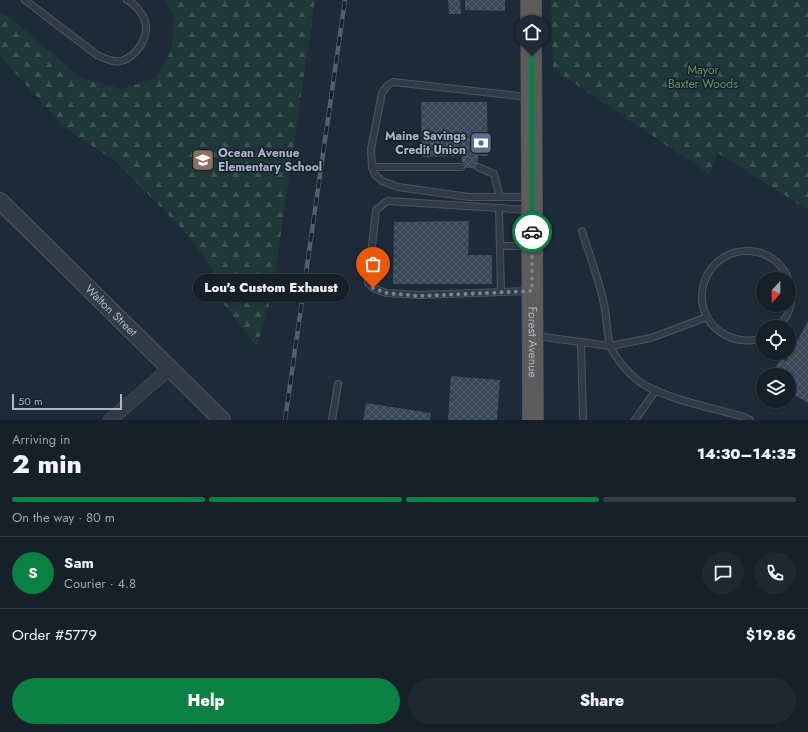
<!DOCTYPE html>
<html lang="en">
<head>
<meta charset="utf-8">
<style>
  body { margin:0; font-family:Jost,sans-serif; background:#1f2831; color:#f1f3f6; height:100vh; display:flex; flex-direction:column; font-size:15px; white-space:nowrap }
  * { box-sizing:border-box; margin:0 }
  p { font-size:13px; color:#9ea3a8 }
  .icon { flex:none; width:22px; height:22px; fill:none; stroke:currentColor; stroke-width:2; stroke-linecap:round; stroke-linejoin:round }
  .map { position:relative; height:420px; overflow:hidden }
  .sheet { display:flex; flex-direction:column; background:#162029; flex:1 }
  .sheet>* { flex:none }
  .needle { width:26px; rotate:201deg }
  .fabs { position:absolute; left:756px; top:272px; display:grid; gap:8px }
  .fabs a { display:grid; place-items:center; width:40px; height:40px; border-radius:50%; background:#162029; box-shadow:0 1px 3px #0004,0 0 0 1px #353e46; font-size:20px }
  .scale { position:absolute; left:12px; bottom:10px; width:110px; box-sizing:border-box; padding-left:4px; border:2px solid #a9b6c5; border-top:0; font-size:11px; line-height:14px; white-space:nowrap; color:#a9b6c5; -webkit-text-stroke:3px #16202b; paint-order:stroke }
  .pin { position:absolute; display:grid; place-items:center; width:34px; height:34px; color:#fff; margin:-41px -17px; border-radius:50% 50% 50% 0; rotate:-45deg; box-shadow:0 0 4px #0007 }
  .pin .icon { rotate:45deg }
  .courier { position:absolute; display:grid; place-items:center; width:40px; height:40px; margin:-20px; border:3px solid #0b8043; border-radius:50%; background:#fff; color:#222; box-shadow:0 1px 5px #0007 }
  .bubble { position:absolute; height:28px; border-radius:14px; background:#162029; box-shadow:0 1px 3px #0004,0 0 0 1px #353e46; font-size:13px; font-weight:800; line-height:28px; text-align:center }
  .headline em { font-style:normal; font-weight:800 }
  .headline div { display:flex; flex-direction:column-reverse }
  .headline { display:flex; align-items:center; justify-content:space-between; height:68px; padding:0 12px }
  h1 { font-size:26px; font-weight:800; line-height:30px }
  .bar { display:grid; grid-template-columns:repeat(4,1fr); gap:6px 4px; align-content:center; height:48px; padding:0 12px }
  .bar i { height:5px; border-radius:3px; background:#353e46 }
  .bar .current { background:#0b8043 }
  .bar p { grid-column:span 4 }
  .line { display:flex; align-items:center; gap:10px; padding:0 12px; border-top:1px solid #353e46 }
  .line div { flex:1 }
  .round { display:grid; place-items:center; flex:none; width:42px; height:42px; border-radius:21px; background:#1f2831 }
  .button { display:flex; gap:8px; margin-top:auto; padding:8px 12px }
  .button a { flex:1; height:46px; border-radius:24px; background:#0b8043; color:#fff; font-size:16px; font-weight:800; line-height:46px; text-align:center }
  .button a+a { background:#1f2831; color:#f1f3f6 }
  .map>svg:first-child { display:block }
</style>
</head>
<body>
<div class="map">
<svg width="808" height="420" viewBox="0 0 808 420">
  <defs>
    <pattern id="forest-firs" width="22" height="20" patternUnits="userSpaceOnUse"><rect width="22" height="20" fill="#1f3738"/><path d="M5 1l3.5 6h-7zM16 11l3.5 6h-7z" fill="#3d5253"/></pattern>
    <pattern id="building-cross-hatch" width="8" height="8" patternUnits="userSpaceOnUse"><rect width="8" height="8" fill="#384858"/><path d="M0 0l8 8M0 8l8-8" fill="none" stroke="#52606e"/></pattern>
  </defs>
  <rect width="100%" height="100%" fill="#1d2a37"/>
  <!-- forest -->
  <g fill="url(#forest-firs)">
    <polygon points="164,0 315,0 272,294 257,347 220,299 225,288 188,235 116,162 63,126 0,56 0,13 11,18 81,78 121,89 156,78 172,49 174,15"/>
    <polygon points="551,0 808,0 808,210 718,153 709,174 553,69"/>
  </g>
  <!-- building -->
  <g fill="url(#building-cross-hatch)">
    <polygon points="448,0 460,0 461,14 449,14"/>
    <polygon points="465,0 505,0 505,11 465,10"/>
    <polygon points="421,102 487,102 488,156 478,156 478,163 474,165 474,168 465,168 465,164 462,163 462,156 422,157"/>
    <polygon points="469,221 468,255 492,255 492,284 393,284 394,222"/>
    <polygon points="808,321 808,403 789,392 789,375 770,375 781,359 786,361"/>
    <polygon points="451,376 500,380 497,420 448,420"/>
    <polygon points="366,403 431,413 430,420 363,420"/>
  </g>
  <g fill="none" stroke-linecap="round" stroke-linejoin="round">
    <!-- service casing -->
    <g stroke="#4b5663" stroke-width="8">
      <g id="service">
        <path d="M25 0 97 55C104 58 113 63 121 61 136 57 150 37 145 21 143 14 134 3 127 0"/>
        <polyline points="528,97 393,82 387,86 382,93 371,149 372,167 375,175 382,181 398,187 469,197 530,197"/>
        <polyline points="372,167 461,167"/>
        <polyline points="478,167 494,174 500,197"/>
        <polyline points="499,208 501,292"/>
        <polyline points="528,210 387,201 376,210 368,283 373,288 386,293 419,295 530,291"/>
        <path d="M582 231C590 257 600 282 605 309 607 321 607 334 610 345 615 359 633 379 646 386 675 401 709 407 741 416L750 420"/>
        <polyline points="500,246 528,246"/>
        <path d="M779 327C790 314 795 298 789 282"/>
        <polyline points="536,336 610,346 651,338 707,317"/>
        <path d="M763 338C752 342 738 341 727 336 680 312 704 242 757 252 771 255 784 266 788 279"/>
        <polyline points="581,342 583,420"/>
        <polyline points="332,420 338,384"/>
        <polyline points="635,420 656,390"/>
      </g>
    </g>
    <!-- minor casing -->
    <g stroke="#4b5663" stroke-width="14">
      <polyline id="minor" points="110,420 169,369"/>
    </g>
    <!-- tertiary casing -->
    <g stroke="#4b5663" stroke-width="18">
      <g id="tertiary">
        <path id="s1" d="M0 201 222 420"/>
      </g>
    </g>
    <!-- trunk casing -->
    <g stroke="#3b4651" stroke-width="22">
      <g id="trunk">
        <path id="s2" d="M531 0 533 420"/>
      </g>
    </g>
    <!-- service -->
    <use href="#service" stroke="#303b47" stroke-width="6"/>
    <!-- minor -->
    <use href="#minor" stroke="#303b47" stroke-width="13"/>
    <!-- tertiary -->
    <use href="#tertiary" stroke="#303b47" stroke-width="16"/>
    <!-- trunk -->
    <use href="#trunk" stroke="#5e5c5a" stroke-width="21"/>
    <!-- rail casing -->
    <g stroke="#51606f" stroke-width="4.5">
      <polyline id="rail" points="285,420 345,0"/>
    </g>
    <!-- rail -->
    <use href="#rail" stroke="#16202b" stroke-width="3" stroke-dasharray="9" stroke-linecap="butt"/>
  </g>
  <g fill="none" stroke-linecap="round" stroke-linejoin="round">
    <!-- done -->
    <polyline stroke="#788593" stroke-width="4" stroke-dasharray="0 7.2" points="373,288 386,293 419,296 532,291 532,232"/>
    <!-- route -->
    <polyline stroke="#0b8043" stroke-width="5" points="532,232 532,56"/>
  </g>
  <!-- icons -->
  <defs>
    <g id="bank-square" transform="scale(1.15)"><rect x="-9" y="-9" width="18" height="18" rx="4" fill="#5c6f8a" stroke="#16202b"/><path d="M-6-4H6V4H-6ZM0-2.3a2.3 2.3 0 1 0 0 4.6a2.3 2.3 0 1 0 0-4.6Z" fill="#fff"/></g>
    <g id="school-square" transform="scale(1.15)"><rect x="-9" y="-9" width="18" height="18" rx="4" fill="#8d6e63" stroke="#16202b"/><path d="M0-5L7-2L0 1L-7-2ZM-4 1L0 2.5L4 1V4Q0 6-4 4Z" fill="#fff"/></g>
  </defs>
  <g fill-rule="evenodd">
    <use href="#bank-square" x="481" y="143"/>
    <use href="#school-square" x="203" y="160"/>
  </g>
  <g text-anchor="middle" stroke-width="3" stroke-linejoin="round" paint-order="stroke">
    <!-- park labels -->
    <g font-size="12" fill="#609768" stroke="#16202b">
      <text x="703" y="74">Mayor<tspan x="703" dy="14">Baxter Woods</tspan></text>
    </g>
    <!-- poi labels -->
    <g font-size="12" font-weight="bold" fill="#a9b6c5" stroke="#16202b" text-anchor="end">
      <text x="466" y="140">Maine Savings<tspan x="466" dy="14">Credit Union</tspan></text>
      <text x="218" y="157" text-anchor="start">Ocean Avenue<tspan x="218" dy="14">Elementary School</tspan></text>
    </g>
    <!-- street labels -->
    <g font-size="12" fill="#a9b6c5" stroke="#16202b">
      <text dy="4" stroke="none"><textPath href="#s1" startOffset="156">Walton Street</textPath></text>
      <text dy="4" stroke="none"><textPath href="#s2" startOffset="342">Forest Avenue</textPath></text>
    </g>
  </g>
</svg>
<div class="fabs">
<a><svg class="needle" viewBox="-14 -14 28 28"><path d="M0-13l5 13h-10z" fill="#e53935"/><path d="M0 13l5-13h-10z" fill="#9ea3a8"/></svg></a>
<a><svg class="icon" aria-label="locate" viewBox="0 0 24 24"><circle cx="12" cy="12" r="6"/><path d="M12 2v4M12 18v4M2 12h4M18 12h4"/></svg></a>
<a><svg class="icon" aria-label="layers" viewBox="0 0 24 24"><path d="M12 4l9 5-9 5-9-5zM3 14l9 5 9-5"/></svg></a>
</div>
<div class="scale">50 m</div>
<div class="pin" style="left:373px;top:288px;background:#ea580c"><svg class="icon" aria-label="bag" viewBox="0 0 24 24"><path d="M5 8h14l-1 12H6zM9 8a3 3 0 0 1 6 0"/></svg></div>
<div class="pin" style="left:532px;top:56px;background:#1f2937"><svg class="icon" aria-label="home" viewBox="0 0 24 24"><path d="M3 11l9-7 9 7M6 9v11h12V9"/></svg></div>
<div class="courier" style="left:532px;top:232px"><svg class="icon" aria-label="car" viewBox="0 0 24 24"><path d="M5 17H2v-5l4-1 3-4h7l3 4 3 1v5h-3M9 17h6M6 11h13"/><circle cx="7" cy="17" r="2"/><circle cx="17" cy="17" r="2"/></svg></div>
<div class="bubble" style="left:193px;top:274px;width:156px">Lou's Custom Exhaust</div>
</div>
<section class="sheet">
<div class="headline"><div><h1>2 min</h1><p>Arriving in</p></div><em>14:30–14:35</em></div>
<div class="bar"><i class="current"></i><i class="current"></i><i class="current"></i><i></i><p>On the way · 80 m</p></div>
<div class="line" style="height:72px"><b class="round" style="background:#0b8043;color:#fff">S</b><div><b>Sam</b><p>Courier · 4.8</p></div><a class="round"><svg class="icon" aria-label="chat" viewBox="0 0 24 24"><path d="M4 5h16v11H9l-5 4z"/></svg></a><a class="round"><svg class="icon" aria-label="phone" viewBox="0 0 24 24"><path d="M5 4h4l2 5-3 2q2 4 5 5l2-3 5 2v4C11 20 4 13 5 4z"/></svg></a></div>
<div class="line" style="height:52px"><div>Order #5779</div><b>$19.86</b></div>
<div class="button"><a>Help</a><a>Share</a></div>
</section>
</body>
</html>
